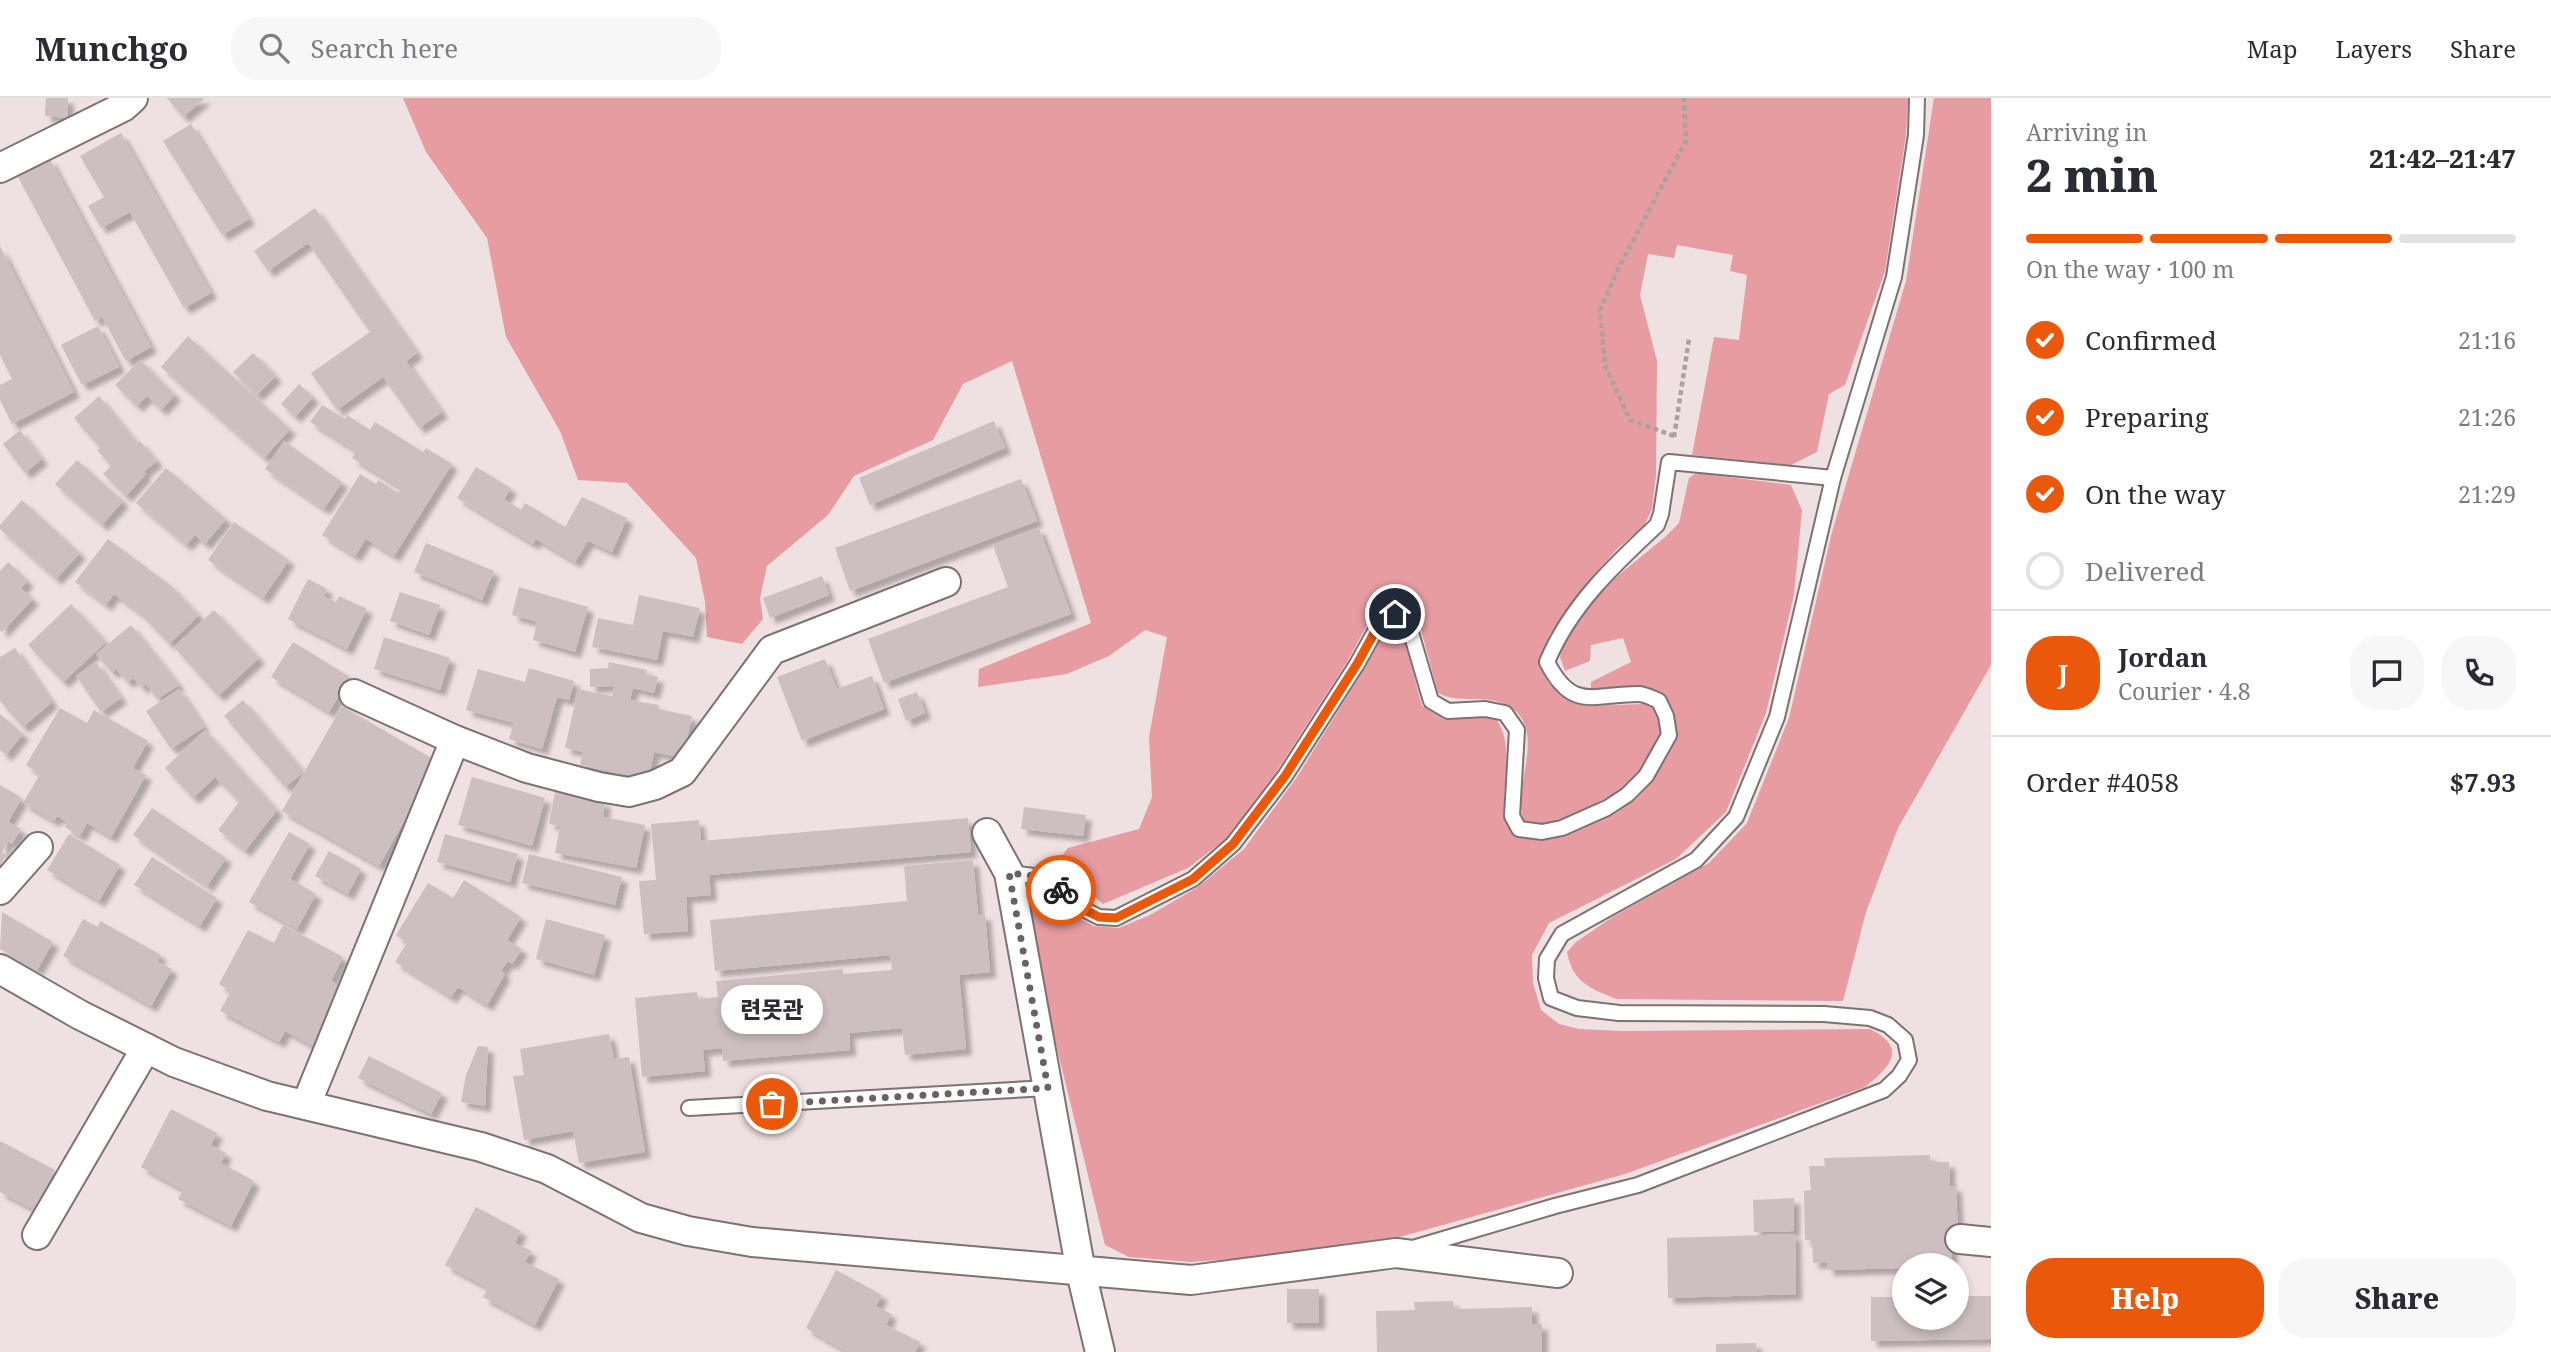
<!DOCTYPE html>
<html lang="en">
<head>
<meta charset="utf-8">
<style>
  body { margin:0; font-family:"Noto Serif","Noto Sans KR",serif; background:#f7f7f7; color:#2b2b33; height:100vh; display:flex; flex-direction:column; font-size:26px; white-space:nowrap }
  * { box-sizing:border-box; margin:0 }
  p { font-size:23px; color:#7c7c81 }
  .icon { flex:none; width:38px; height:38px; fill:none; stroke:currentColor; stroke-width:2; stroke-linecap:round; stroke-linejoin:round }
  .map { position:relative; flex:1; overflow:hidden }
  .details { display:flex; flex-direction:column; background:#fff; width:560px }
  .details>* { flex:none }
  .controls { position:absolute; left:1892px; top:1155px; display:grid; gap:14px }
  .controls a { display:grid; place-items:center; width:77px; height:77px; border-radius:50%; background:#fff; box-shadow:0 4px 10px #0003; font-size:35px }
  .pin { position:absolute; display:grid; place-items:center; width:60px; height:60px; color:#fff; margin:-30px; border:4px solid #fff; border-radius:50%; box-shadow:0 2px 7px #0007 }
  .courier { position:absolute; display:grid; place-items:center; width:70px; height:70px; margin:-35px; border:5px solid #ea580c; border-radius:50%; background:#fff; color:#222; box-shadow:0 2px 9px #0007 }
  .bubble { position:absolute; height:49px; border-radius:24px; background:#fff; box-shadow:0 4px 10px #0003; font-size:23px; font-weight:800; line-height:49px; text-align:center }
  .head em { font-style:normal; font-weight:800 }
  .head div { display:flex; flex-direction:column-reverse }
  .head { display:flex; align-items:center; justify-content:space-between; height:119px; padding:0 35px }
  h1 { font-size:46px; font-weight:800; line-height:52px }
  .bar { display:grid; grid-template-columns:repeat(4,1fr); gap:10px 7px; align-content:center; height:84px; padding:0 35px }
  .bar i { height:9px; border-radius:5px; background:#e1e1e2 }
  .bar .selected { background:#ea580c }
  .bar p { grid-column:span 4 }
  .line { display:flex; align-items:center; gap:18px; padding:0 35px; border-top:2px solid #e1e1e2 }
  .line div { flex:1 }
  .round { display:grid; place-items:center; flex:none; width:74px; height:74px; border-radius:28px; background:#f7f7f7 }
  ol { padding:0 35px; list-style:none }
  li { display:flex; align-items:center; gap:21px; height:77px }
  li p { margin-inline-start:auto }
  li .icon { padding:7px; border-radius:50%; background:#ea580c; color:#fff; stroke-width:4 }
  li:last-child { color:#7c7c81 }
  li i { width:38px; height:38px; border:4px solid #e1e1e2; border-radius:50% }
  .button { display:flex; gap:14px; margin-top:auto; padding:14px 35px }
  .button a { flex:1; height:80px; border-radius:28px; background:#ea580c; color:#fff; font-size:28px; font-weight:800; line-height:80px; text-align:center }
  .button a+a { background:#f7f7f7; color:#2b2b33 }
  header { display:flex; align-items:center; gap:42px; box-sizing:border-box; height:98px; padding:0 35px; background:#fff; border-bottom:2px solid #e1e1e2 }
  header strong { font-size:33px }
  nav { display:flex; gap:38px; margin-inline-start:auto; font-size:24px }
  .search { width:490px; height:63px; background:#f7f7f7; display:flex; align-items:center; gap:18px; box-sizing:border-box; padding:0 24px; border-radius:28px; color:#7c7c81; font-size:26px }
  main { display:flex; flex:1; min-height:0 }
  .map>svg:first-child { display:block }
</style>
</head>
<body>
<header>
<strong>Munchgo</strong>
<div class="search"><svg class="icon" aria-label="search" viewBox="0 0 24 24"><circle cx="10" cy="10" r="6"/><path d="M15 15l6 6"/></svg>Search here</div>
<nav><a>Map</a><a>Layers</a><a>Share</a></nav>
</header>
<main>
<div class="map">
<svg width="1991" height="1254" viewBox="0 0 1991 1254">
  <defs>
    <filter id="shadow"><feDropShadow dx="6" dy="6" stdDeviation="2" flood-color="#0004"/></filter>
  </defs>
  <rect width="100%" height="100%" fill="#efe0e1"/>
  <!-- forest -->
  <g fill="#e69ca1">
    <path d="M403 0H1908L1906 37 1885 173 1845 287 1829 296 1817 354 1791 367 1692 357 1714 239 1739 242 1747 177 1730 173 1733 157 1677 147 1674 160 1648 156 1640 197 1657 263 1656 377 1652 411 1644 428 1617 451 1586 486 1550 536 1539 564 1549 586 1578 606 1589 608 1643 606 1654 610 1661 621 1660 636 1638 675 1619 693 1558 726 1539 728 1524 723C1510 689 1553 625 1502 605 1481 597 1458 606 1438 595L1419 524 1413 515 1401 507H1384L1374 514 1347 564 1273 679 1226 741 1188 770 1103 806 1056 765 1068 750 1139 731 1152 699 1149 639 1167 539 1145 532 1109 558 1067 576 978 589 979 571 1091 525 1012 263 963 286 933 342 854 378 828 417 767 468 760 500 763 521 742 546 707 539 705 503 696 460 627 385 578 382 560 333 506 239 487 140 426 54Z"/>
    <path d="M1934 0H1991V567L1898 730 1866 814 1843 903 1616 901C1590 890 1573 885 1567 854L1576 844 1611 820 1709 765 1747 725 1789 620 1832 434 1906 183Z"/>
    <path d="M1696 375 1791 387 1802 412 1794 497 1766 615 1726 714 1676 761 1549 825 1532 857 1533 885 1541 912 1559 926 1579 931 1623 933 1870 931C1908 950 1891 968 1865 989L1625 1076 1382 1144 1295 1157 1190 1164 1129 1159 1105 1147 1026 823 1034 789 1056 800 1077 819 1094 828 1119 830 1150 817 1198 789 1244 751 1297 679 1366 568 1388 528 1393 526 1401 529 1422 608 1445 622 1482 619 1497 622C1515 650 1501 685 1505 716 1506 723 1511 730 1514 736L1540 743 1566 738 1615 716 1635 702 1653 682 1675 638 1673 619 1667 602 1660 594 1642 590 1613 595 1591 592V584L1631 564 1623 540 1591 547 1590 563 1565 573 1560 559 1565 540 1604 489 1664 440 1679 425 1689 380Z"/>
  </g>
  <!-- building -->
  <g fill="#cdbfbf" filter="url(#shadow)">
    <polygon points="46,0 68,0 67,20 45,18"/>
    <polygon points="167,0 205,0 183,19"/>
    <polygon points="191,26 249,121 222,137 163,43"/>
    <polygon points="121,35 211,195 184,210 130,114 101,130 88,108 104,99 80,58"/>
    <polygon points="50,61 151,249 126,263 102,219 95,223 18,79"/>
    <polygon points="315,110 417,255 406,263 442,314 419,330 383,279 337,312 311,275 370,234 308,145 268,173 254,153"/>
    <polygon points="0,148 74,294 12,326 0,302 0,287 12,281 0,257"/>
    <polygon points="98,228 119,269 82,287 61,247"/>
    <polygon points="188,238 290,331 264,360 161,269"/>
    <polygon points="253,255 276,278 257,297 233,274"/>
    <polygon points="140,262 175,297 161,312 147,298 137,308 115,287"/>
    <polygon points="299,286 313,299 295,319 281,306"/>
    <polygon points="99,298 137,345 140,343 157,363 143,374 146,376 126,398 103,376 111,368 97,352 100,350 74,320"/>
    <polygon points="322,307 345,321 347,317 370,332 375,324 423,354 426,350 452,366 394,458 366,441 355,458 322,437 360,376 376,386 378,382 398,395 401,390 352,360 356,353 310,324"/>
    <polygon points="994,323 1005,350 870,407 859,380"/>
    <polygon points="20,332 42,361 25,375 3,346"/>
    <polygon points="284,343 342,384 324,411 265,371"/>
    <polygon points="77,362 123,403 102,427 55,386"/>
    <polygon points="476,369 511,390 504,401 521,412 525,405 565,429 582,399 627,420 612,454 588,443 575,464 536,441 533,446 457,400"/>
    <polygon points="166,370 226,421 205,446 195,437 186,447 136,405"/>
    <polygon points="1021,381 1037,423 850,493 835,450"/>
    <polygon points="22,402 80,455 56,481 0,431 0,427"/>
    <polygon points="234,424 289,462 263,500 208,462"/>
    <polygon points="1039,430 1071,516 884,585 868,541 1008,489 993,447"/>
    <polygon points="108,441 170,487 199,517 169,546 141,516 114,496 106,507 75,484"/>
    <polygon points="426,445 494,473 482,502 414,474"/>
    <polygon points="8,464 28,483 21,490 33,501 2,534 0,532 0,473"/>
    <polygon points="822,478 829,497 770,520 763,500"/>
    <polygon points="308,481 327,491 324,498 336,504 339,498 367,511 347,551 288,521"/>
    <polygon points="519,489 588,509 575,554 533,542 537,524 512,517"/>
    <polygon points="400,494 440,507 429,537 390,523"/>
    <polygon points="639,497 700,510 693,539 663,533 657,562 592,549 598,520 633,527"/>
    <polygon points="71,506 106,544 63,584 28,547"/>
    <polygon points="214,512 259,560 218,598 174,549"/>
    <polygon points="131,527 179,587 157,601 146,586 142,590 133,580 127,584 116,571 112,575 96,556"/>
    <polygon points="384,539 450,560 440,592 374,571"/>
    <polygon points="293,544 350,579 329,614 271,579"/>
    <polygon points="15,550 52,604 23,629 0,603 0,559"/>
    <polygon points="825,561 837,591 872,578 884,611 802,643 777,579"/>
    <polygon points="96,564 121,600 101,614 76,578"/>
    <polygon points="609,564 647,572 646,577 658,579 654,595 633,590 630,602 659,607 658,611 692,618 683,660 654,654 648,682 580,667 583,654 565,650 578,591 612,598 614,588 590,589 590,571 608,570"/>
    <polygon points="529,570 574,583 569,602 557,599 542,651 509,641 514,625 466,612 478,571 525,584"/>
    <polygon points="179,591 204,629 171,651 146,613"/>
    <polygon points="917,594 925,615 906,623 898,601"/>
    <polygon points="243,602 304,674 285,689 224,618"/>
    <polygon points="342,608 438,664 413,709 419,712 411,727 404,723 379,768 282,713"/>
    <polygon points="60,610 87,625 94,612 148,643 133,670 146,677 111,739 87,725 80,738 65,729 68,725 57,718 54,723 23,705 40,676 26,667"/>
    <polygon points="0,616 23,636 6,657 0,652"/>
    <polygon points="205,632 277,712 245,753 218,732 239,704 215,679 193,700 165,670"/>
    <polygon points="472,679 545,700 532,748 458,727"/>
    <polygon points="0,687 22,700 8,724 21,731 12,746 8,743 2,754 6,757 0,768"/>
    <polygon points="555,694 605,704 603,719 645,727 636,770 555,755 560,728 549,726"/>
    <polygon points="1024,709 1086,717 1083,738 1021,731"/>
    <polygon points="152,710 226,760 207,788 133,737"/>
    <polygon points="968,720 971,754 709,777 711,797 686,799 688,833 644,836 639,783 656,782 651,726 699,722 701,743"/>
    <polygon points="289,734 310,746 290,781 316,796 297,831 249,804"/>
    <polygon points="69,736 120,767 99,803 47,772"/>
    <polygon points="445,736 518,756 510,784 437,764"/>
    <polygon points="329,753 361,771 348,796 315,778"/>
    <polygon points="529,756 622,779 615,807 522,785"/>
    <polygon points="152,759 217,800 200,828 134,787"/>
    <polygon points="973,762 978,817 985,816 990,874 959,877 966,951 905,957 902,930 849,935 850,952 723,963 722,950 703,952 705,973 642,979 635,900 697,894 698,901 718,899 716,883 843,871 843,876 892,872 890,857 715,873 710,822 907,803 904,768"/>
    <polygon points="464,782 521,819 507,842 522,851 512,866 508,863 501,873 505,876 487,907 458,889 451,899 395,864 407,845 396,837 428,785 453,800"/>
    <polygon points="2,814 53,844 37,872 0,851"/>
    <polygon points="83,821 98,829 100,823 161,857 157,863 172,871 151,908 63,858"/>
    <polygon points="546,821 605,837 594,877 536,861"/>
    <polygon points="283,827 343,859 331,883 345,891 337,907 333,904 327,915 331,918 315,949 285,933 279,944 220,913 231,893 219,886 248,832 274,845"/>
    <polygon points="609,936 614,961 629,959 645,1054 579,1065 573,1033 524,1042 513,978 524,977 520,951"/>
    <polygon points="478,948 488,949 485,1008 461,1004 466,977"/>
    <polygon points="369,958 442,995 431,1016 358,980"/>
    <polygon points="171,1011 217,1035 211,1047 226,1055 221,1065 254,1083 231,1128 178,1101 183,1092 141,1069"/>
    <polygon points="0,1043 55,1072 35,1112 0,1094"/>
    <polygon points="1930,1057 1930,1064 1949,1064 1950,1088 1956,1088 1958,1137 1951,1137 1952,1160 1933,1161 1934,1167 1904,1167 1904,1170 1828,1172 1827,1164 1813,1165 1812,1142 1805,1142 1804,1093 1811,1092 1809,1068 1825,1068 1824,1060"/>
    <polygon points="1794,1100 1794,1133 1754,1134 1753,1102"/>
    <polygon points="476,1109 521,1133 515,1145 531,1153 525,1164 559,1181 535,1227 483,1199 488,1190 445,1167"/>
    <polygon points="1795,1136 1796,1196 1668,1200 1667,1140"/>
    <polygon points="836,1172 882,1197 876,1208 891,1216 886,1227 920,1244 915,1254 847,1254 806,1230"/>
    <rect x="1287" y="1191" width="32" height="34"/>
    <polygon points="1956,1198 1991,1198 1991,1241 1871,1243 1871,1199 1904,1199 1904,1220 1956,1220"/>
    <polygon points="1453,1203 1453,1211 1532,1209 1532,1226 1542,1226 1542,1254 1377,1254 1376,1213 1415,1212 1414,1204"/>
    <polygon points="1756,1245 1757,1254 1716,1254 1716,1246"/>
  </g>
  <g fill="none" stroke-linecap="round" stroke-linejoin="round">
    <!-- lane casing -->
    <g stroke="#7e7172" stroke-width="18">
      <g id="lane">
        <path d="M1009 775 1034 778 1058 789 1083 811 1099 819 1116 820 1193 781 1233 746 1285 678 1357 566 1383 519 1395 516 1407 521 1431 603 1448 613 1485 611 1505 615 1517 632 1512 718 1519 731 1542 734 1562 730 1607 710 1627 697 1646 678 1669 637 1666 618 1659 603C1652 600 1645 596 1638 596 1594 596 1572 614 1547 564 1570 508 1614 467 1657 427L1661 416 1669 364 1833 380"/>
        <polyline points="689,1010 1048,990"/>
        <polyline points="1413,1150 1555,1108 1638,1087 1884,992 1899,978 1909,962 1905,942 1888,927 1870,920 1824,916 1619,915 1577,910 1551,900 1546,880 1547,861 1562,836 1696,762 1736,719 1777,619 1833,380 1894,179 1916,37 1917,0"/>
      </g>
    </g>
    <!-- street casing -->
    <g stroke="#7e7172" stroke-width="32">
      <g id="street">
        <polyline points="0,70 123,9 133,0"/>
        <polyline points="354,596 455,642 527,670 599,689 629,694 655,687 682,674 772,552 946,484"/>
        <polyline points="987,735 1009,775 1081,1174 1100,1254"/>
        <polyline points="0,792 38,749"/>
        <polyline points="0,871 80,917 174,964 267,998 481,1049 547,1071 641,1120 688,1133 752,1144 1191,1182 1396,1155 1558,1175"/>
        <polyline points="306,1007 455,642"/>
        <polyline points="37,1137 146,950"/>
        <polyline points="1960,1141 1991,1144"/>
      </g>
    </g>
    <!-- path -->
    <g stroke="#aca1a1" stroke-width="4.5" stroke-dasharray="5 3.5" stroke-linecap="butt">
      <polyline points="1674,338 1630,322 1605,267 1600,212 1620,167 1686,43 1684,0"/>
      <polyline points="1674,339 1689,241"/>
    </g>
    <!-- lane -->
    <use href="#lane" stroke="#fff" stroke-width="14"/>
    <!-- street -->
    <use href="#street" stroke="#fff" stroke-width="28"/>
  </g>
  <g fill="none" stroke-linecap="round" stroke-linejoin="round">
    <!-- done -->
    <polyline stroke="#6a6162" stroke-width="7" stroke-dasharray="0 12.6" points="772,1006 1048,990 1009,775 1034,778 1061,792"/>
    <!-- route -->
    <polyline stroke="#ea580c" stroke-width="9" points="1061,792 1083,811 1099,819 1116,820 1193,781 1233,746 1285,678 1357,566 1383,519 1395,516"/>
  </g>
</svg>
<div class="controls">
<a><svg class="icon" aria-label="layers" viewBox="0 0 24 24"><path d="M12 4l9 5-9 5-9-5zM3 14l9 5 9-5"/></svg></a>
</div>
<div class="pin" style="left:772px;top:1006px;background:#ea580c"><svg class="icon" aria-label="bag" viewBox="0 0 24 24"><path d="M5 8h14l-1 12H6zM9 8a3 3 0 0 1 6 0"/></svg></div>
<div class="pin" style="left:1395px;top:516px;background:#1f2937"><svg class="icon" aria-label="home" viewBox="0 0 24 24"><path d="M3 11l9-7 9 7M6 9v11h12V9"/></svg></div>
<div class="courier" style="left:1061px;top:792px"><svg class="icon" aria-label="bike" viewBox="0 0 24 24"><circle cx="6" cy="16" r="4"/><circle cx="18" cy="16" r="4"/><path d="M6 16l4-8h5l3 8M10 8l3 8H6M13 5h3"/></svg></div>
<div class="bubble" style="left:721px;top:887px;width:102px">련못관</div>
</div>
<section class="details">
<div class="head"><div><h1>2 min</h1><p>Arriving in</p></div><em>21:42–21:47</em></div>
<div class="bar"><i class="selected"></i><i class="selected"></i><i class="selected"></i><i></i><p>On the way · 100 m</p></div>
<ol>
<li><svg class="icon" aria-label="check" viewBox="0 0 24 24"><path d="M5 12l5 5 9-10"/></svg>Confirmed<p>21:16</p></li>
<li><svg class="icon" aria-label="check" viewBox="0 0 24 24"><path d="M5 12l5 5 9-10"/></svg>Preparing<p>21:26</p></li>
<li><svg class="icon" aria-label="check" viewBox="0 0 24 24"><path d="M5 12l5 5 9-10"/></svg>On the way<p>21:29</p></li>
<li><i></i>Delivered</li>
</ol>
<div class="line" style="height:126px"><b class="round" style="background:#ea580c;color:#fff">J</b><div><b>Jordan</b><p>Courier · 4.8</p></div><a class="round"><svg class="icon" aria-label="chat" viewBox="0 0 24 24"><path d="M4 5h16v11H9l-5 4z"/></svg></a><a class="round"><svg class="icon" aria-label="phone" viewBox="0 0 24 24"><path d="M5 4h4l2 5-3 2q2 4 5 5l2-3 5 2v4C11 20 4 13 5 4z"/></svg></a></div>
<div class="line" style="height:91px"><div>Order #4058</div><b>$7.93</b></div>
<div class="button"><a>Help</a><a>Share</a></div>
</section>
</main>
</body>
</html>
